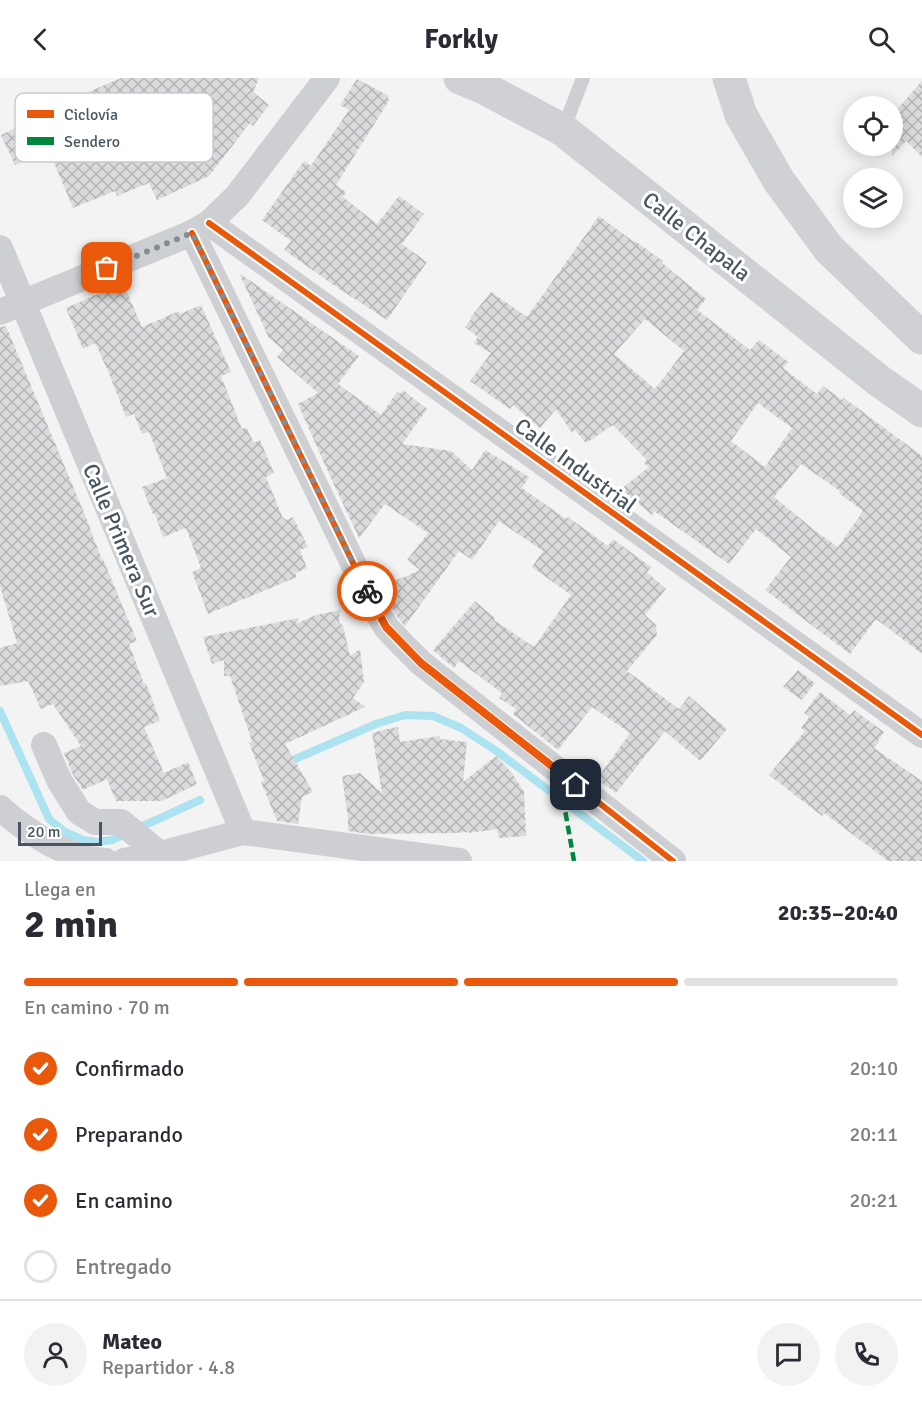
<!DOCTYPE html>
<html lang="es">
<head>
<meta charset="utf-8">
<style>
  body { margin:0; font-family:Signika,sans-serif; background:#f2f2f3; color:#2b2b33; height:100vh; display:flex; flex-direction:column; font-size:22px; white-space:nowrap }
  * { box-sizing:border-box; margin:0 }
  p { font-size:20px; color:#7c7c81 }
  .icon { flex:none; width:33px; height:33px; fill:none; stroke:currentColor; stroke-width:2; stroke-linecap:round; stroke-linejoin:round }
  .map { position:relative; height:783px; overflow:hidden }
  .drawer { display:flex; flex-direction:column; background:#fff; flex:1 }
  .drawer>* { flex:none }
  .controls { position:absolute; left:843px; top:18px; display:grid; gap:12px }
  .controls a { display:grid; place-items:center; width:60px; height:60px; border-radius:50%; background:#fff; box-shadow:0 3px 15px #0003; font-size:30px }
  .scale { position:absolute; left:18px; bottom:15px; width:84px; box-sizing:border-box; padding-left:6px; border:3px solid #495661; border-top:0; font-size:16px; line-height:21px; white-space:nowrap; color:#495661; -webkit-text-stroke:4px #fff; paint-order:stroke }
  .pin { position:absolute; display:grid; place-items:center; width:51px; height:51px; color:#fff; margin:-26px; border-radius:12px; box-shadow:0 3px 9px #0006 }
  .courier { position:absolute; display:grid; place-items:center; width:60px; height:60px; margin:-30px; border:4px solid #ea580c; border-radius:50%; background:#fff; color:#222; box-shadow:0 2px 8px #0007 }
  .head em { font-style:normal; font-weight:700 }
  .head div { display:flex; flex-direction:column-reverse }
  .head { display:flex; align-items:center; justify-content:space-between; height:102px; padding:0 24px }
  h1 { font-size:39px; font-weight:700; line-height:45px }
  .bar { display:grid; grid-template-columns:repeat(4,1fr); gap:9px 6px; align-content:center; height:72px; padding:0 24px }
  .bar i { height:8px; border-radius:4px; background:#e1e1e2 }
  .bar .current { background:#ea580c }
  .bar p { grid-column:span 4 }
  .line { display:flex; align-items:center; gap:15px; padding:0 24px; border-top:2px solid #e1e1e2 }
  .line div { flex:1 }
  .round { display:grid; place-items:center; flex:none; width:63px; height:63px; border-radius:32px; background:#f2f2f3 }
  ol { padding:0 24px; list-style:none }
  li { display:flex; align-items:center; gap:18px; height:66px }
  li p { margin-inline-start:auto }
  li .icon { padding:6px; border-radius:50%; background:#ea580c; color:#fff; stroke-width:4 }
  li:last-child { color:#7c7c81 }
  li i { width:33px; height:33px; border:3px solid #e1e1e2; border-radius:50% }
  header { display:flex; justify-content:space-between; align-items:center; height:78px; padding:0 24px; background:#fff; font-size:27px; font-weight:700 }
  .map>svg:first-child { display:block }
</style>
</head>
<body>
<header><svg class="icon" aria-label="back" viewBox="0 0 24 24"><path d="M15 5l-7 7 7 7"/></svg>Forkly<svg class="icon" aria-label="search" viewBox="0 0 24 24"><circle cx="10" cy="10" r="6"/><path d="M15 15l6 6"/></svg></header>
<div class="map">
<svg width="922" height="783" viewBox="0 0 922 783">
  <defs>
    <pattern id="building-cross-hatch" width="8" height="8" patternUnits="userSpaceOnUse" patternTransform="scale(1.5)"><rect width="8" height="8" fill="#dbdbdd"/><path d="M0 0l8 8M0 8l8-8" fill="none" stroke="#b4b4b7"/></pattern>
  </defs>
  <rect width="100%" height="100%" fill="#f4f3f3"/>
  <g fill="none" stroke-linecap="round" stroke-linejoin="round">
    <!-- stream -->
    <g stroke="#ade2f0" stroke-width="8">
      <polyline points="0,633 49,741 65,754 83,762 97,764 112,762 200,722"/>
      <polyline points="286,685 376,646 405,637 433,638 461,650 495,672 643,783"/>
    </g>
  </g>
  <!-- building -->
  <g fill="url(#building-cross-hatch)" fill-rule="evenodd">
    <polygon points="121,0 259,0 253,14 269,27 253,48 250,45 209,98 157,122 149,105 117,118 115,113 73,130 52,80 46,83 43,75 15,87 1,57 49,34 48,31"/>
    <polygon points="357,1 389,18 387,20 390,21 336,107 346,114 343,119 377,146 399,118 424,136 402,166 427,184 387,242 338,210 284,172 291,163 262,142 304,83 311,88 349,32 340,27"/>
    <polygon points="922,3 922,79 906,63 892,78 892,37"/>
    <path d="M599 138 634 164 635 163 663 183 662 185 706 221 697 232 750 272 759 262 788 284 783 290 817 316 823 308 842 322 844 320 922 378V576L876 541 850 576 765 512 791 479 756 451 729 486 654 433 652 437 621 411 649 389 644 385 647 382 613 347 586 365 575 352 572 355 556 331 540 350 513 327 510 331 470 303 491 275 474 265 478 259 465 249 471 241 470 240 491 214 527 239ZM645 241 684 273 655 311 614 276ZM758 325 792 350 765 389 731 363ZM801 386 840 413 839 415 863 433 838 469 818 455 774 419Z"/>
    <polygon points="239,195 359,278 338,306 381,337 397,314 400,316 403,312 427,331 402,366 451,373 472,392 485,372 529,399 522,410 566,441 568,439 608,468 613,461 651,489 647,494 666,511 645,537 656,547 657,557 627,593 679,631 689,618 727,651 700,683 665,653 616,715 597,701 630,655 592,629 558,672 513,636 516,631 499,620 502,615 459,583 454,590 433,572 475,523 495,540 494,542 534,569 571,517 532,489 543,473 499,443 472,482 459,473 405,548 398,540 392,530 383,508 420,492 407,482 428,455 385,426 359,460 330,398 298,326 318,315 277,279 283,272 269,260"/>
    <polygon points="123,205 142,249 179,233 180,236 201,227 231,294 221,298 242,351 246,349 254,365 260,362 274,395 266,399 283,440 284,440 286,442 293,439 308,469 300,472 307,490 295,495 297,499 208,536 192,494 201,490 186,450 163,459 155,436 153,436 142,409 167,400 149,354 142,356 134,336 126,339 108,293 95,265 83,271 66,230"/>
    <polygon points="6,248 85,437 102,482 103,481 137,563 129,566 144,606 146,605 160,643 144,649 164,695 188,684 197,706 162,723 116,723 107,701 83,712 72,695 64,675 81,668 53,626 41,631 28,603 0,608 0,570 17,565 0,508 0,249"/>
    <polygon points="340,532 339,544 343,548 350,578 360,571 364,604 353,620 365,629 285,666 313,714 302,719 298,746 277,743 261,704 264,703 249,665 252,663 230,598 224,598 224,582 212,586 203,559 299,540 295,546 316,537"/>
    <polygon points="798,592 815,605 802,622 783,609"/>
    <polygon points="820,614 850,637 854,632 884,654 878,663 879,664 874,670 922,703 922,783 888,783 824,735 822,738 769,697 805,653 801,650 809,639 804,635"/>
    <polygon points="398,649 400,664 440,658 440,661 467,664 463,704 496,678 512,695 524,714 526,758 499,760 497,751 469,755 469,754 452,755 369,756 348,753 348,740 342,698 360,695 382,715 372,655 383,652"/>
  </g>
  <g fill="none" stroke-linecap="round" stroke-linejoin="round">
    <!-- lane -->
    <polyline stroke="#cdcfd2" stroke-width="14" points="563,52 583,0"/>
    <!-- street -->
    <g stroke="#cdcfd2" stroke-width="26">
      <polyline points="209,145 922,657"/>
      <polyline points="192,155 373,526 386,549 402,566 421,585 673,783"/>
      <polyline points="0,170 243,754"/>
      <polyline points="0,234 192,155 209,145 237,118 327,0"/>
      <polyline points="44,667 59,702 79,734 95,744 121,744 160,776"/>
      <path d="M0 730C27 754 68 781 106 783"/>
      <polyline points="124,783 160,776 243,754 459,783"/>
    </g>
    <!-- secondary -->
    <g stroke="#cfd1d4" stroke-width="33">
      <polyline points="460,0 484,10 563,52 878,302 922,333"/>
      <polyline points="729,0 741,37 779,103 829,171 922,260"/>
    </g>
    <!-- quiet -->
    <polyline stroke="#00873e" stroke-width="4.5" stroke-dasharray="9 4.5" stroke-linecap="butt" points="574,783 565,732 576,707"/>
    <!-- cycleway casing -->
    <g stroke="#fff" stroke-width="10">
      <g id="cycleway">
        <polyline points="209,145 922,657"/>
        <polyline points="192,155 373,526 386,549 402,566 421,585 673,783"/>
      </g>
    </g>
    <!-- cycleway -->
    <use href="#cycleway" stroke="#e8590c" stroke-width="6"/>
  </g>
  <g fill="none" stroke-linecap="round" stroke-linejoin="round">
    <!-- done -->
    <polyline stroke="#858d94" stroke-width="6" stroke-dasharray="0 10.8" points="107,190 192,155 367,513"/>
    <!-- route -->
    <polyline stroke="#ea580c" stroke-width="8" points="367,513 386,549 421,585 576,707"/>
  </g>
  <g text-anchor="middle" stroke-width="6" stroke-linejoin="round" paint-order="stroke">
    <!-- street labels -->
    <g font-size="22" fill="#495661" stroke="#fff">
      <text transform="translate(697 158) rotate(38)" y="8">Calle Chapala</text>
      <text transform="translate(576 387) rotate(36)" y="8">Calle Industrial</text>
      <text transform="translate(122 462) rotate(67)" y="8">Calle Primera Sur</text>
    </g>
  </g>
  <!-- legend -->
  <rect x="15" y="15" width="198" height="69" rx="9" fill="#fff" stroke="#c8ccd0" stroke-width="1.5"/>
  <rect x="27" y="32" width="27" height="8" fill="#e8590c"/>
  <rect x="27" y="59" width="27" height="8" fill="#00873e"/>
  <g font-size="16" fill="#495661">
    <text x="64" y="42">Ciclovía</text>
    <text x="64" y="69">Sendero</text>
  </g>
</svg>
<div class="controls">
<a><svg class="icon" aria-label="locate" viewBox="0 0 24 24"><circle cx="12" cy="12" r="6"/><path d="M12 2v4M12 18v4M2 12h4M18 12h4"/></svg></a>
<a><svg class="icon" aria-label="layers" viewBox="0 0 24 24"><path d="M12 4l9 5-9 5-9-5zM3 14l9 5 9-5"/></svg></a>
</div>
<div class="scale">20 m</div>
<div class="pin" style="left:107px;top:190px;background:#ea580c"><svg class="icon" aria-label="bag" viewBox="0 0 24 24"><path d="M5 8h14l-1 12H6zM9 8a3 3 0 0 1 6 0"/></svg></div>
<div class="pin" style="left:576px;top:707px;background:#1f2937"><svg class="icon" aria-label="home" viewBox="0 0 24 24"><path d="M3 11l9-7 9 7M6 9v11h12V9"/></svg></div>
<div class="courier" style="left:367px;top:513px"><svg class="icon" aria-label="bike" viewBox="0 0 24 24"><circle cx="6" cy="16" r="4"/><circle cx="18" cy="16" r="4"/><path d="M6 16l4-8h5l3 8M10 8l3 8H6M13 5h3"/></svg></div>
</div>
<section class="drawer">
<div class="head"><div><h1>2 min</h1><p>Llega en</p></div><em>20:35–20:40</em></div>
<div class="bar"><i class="current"></i><i class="current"></i><i class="current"></i><i></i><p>En camino · 70 m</p></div>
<ol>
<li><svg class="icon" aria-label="check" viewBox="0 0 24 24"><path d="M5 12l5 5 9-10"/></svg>Confirmado<p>20:10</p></li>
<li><svg class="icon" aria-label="check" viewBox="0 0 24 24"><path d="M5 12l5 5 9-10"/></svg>Preparando<p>20:11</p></li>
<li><svg class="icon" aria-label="check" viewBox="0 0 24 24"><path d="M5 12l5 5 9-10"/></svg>En camino<p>20:21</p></li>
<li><i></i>Entregado</li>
</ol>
<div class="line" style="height:108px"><a class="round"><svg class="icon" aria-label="person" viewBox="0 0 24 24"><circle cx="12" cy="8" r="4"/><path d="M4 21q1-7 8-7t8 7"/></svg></a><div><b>Mateo</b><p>Repartidor · 4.8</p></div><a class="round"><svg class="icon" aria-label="chat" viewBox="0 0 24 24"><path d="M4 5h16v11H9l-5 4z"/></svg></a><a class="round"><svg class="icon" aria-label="phone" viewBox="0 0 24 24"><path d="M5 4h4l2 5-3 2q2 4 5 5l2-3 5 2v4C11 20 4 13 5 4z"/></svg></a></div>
</section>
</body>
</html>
